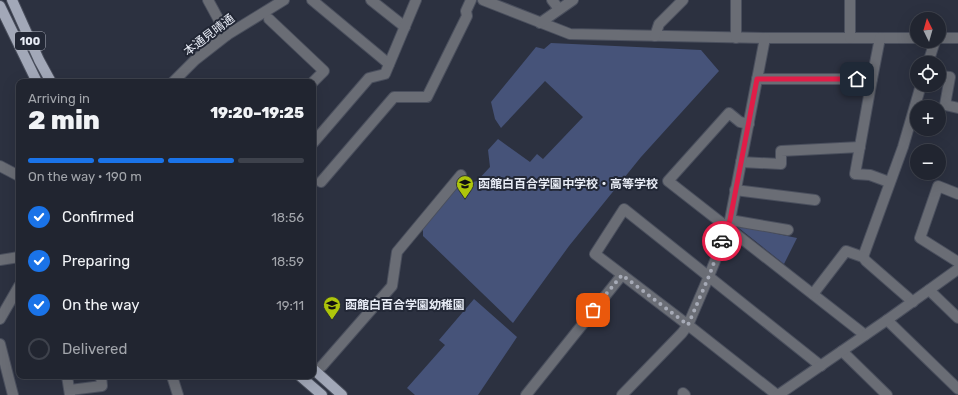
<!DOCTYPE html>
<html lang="en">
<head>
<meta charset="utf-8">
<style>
  body { margin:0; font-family:Rubik,"Noto Sans JP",sans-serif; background:#292d38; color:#f1f3f6; height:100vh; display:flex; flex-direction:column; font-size:15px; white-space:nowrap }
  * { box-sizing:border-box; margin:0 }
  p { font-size:13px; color:#a2a5ab }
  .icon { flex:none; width:22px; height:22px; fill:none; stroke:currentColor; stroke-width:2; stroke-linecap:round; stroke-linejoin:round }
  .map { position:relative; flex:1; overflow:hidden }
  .panel { position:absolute; left:16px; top:79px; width:300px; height:300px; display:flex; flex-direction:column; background:#212530; border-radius:8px; box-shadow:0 4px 16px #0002,0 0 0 1px #3e424c }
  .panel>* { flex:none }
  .needle { width:26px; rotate:355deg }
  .tools { position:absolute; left:910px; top:12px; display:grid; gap:8px }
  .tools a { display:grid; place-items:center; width:36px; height:36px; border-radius:50%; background:#212530; box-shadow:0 4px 16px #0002,0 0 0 1px #3e424c; font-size:20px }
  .pin { position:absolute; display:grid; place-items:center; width:34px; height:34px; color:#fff; margin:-17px; border-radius:8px; box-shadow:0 2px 6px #0006 }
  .courier { position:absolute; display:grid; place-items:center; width:40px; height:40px; margin:-20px; border:3px solid #e11d48; border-radius:50%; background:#fff; color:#222; box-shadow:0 1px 5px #0007 }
  .summary em { font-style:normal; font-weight:800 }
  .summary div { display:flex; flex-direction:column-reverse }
  .summary { display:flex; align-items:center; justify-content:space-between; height:68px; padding:0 12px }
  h1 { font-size:26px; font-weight:800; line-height:30px }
  .bar { display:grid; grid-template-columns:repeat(4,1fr); gap:6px 4px; align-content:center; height:48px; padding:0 12px }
  .bar i { height:5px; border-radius:3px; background:#3e424c }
  .bar .selected { background:#1a73e8 }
  .bar p { grid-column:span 4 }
  ol { padding:0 12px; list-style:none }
  li { display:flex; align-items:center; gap:12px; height:44px }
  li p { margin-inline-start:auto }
  li .icon { padding:4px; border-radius:50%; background:#1a73e8; color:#fff; stroke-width:4 }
  li:last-child { color:#a2a5ab }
  li i { width:22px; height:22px; border:2px solid #3e424c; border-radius:50% }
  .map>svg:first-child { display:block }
</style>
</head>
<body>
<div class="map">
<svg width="958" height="395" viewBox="0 0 958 395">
  <rect width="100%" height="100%" fill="#2c3140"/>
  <!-- green -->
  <g fill="#465379">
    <polygon points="551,43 701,50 719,71 641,157 569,246 513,323 423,236 423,225 460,185 477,181 490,167 488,150 498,139 530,162 537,154 543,159 583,117 545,81 501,128 495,119 491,102 536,47 544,49"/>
    <polygon points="735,225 797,238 784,264"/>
    <polygon points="474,299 517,337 478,395 415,395 407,388 445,345 439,340"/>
  </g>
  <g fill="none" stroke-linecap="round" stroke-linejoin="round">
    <!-- minor casing -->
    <g stroke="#4a4f5d" stroke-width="12">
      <g id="minor">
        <polyline points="208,0 227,35"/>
        <polyline points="312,0 389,64"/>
        <polyline points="371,0 405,27"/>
        <polyline points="483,0 570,34 765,38 917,38"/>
        <polyline points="552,0 559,9"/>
        <polyline points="736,0 736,38"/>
        <polyline points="269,19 324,71 313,82"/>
        <polyline points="540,23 573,0"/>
        <polyline points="655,36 659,24 683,0"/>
        <polyline points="850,38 850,0"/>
        <polyline points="880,38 872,79 855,174 870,175 889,182"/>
        <polyline points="939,38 958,38"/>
        <polyline points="928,63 935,41"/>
        <polyline points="939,76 950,77 945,105 958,108"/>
        <polyline points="757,79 872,79"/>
        <polyline points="173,82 195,60 227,35 284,0"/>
        <polyline points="749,124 740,122 729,113 668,181 865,335"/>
        <polyline points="313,143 369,78 385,74 416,0"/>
        <polyline points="741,162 781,164 781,151 860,147"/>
        <polyline points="0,166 19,176"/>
        <polyline points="321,182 394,97 427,97 467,16 466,11 471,0"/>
        <polyline points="735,190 815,200"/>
        <polyline points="958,194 938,186 920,238 958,262"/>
        <polyline points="730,220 788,230"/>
        <polyline points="863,257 903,147 921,85"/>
        <polyline points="0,260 19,257"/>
        <polyline points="929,290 958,318"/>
        <polyline points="813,294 846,251 863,257 866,261 913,302"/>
        <polyline points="0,319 19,286"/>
        <polyline points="887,320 958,389"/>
        <polyline points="0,344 13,395"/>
        <polyline points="842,351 887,395"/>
        <polyline points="322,366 392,286 397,252 461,175"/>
        <polyline points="67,376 70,395"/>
        <polyline points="172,376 178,395"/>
        <polyline points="70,390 102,386 101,376"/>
        <polyline points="683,393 685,395"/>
        <polyline points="526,395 622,275"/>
        <polyline points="622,395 682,333 688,325 709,276 728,228 730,220 765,38"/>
        <polyline points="777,395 688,325 595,254 624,209 821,366"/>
        <polyline points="778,395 887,320 958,269"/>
      </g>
    </g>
    <!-- major casing -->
    <g stroke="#4a4f5d" stroke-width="12">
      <g id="major">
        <polyline points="12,0 39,60 51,82"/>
        <polyline points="0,6 37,82"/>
        <polyline points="313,369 342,395"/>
        <polyline points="300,376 322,395"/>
      </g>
    </g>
    <!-- minor -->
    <use href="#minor" stroke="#6a6d75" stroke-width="10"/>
    <!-- major -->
    <use href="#major" stroke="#a2a8b8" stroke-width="10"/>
  </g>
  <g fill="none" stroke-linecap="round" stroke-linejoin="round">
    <!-- done -->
    <polyline stroke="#a6aab6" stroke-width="4" stroke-dasharray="0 7.2" points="593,310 622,275 688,325 709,276 722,241"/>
    <!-- route -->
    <polyline stroke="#e11d48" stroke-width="5" points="722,241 730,220 757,79 857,79"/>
  </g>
  <!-- icons -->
  <defs>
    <g id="school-pin" transform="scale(0.9)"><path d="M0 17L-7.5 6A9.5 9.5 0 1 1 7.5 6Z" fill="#aec60b" stroke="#222735"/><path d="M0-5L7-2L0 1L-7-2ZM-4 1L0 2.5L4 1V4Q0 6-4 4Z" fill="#111"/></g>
  </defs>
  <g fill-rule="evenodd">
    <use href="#school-pin" x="465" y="184"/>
    <use href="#school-pin" x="332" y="305"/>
  </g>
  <g text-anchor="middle" stroke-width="4" stroke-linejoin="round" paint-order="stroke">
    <!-- shield labels -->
    <rect fill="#222735" stroke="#acb0bb" stroke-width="1" x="15" y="32" width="30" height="18" rx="3"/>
    <g font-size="11" font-weight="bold" fill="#e7ebf5">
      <text x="30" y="45">100</text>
    </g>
    <!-- street labels -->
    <g font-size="12" fill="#e7ebf5" stroke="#222735">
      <text transform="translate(209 35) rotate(-37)" y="4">本通見晴通</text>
    </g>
    <!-- poi labels -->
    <g font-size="12" font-weight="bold" fill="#e7ebf5" stroke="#222735" text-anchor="start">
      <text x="478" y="188">函館白百合学園中学校・高等学校</text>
      <text x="345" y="309">函館白百合学園幼稚園</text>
    </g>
  </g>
</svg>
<div class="tools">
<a><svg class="needle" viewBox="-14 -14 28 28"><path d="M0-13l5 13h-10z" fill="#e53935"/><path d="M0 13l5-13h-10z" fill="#a2a5ab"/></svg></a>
<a><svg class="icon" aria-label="locate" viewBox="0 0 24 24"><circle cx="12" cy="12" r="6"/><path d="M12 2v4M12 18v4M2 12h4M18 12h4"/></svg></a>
<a>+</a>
<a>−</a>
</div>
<div class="pin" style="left:593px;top:310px;background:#ea580c"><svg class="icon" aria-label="bag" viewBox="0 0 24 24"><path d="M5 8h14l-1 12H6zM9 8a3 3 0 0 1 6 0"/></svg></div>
<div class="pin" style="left:857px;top:79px;background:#1f2937"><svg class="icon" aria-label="home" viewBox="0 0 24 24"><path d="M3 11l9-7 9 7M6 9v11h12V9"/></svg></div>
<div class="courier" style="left:722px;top:241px"><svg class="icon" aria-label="car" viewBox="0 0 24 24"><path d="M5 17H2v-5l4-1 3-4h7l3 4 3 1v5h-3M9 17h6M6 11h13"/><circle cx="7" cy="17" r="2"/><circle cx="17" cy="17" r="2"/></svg></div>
<section class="panel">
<div class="summary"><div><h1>2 min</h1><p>Arriving in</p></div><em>19:20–19:25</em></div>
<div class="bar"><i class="selected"></i><i class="selected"></i><i class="selected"></i><i></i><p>On the way · 190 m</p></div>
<ol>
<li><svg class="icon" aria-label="check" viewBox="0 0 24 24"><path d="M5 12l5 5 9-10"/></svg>Confirmed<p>18:56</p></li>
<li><svg class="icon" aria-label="check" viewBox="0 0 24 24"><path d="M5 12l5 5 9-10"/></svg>Preparing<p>18:59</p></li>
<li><svg class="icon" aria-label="check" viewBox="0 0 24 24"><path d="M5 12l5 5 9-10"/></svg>On the way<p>19:11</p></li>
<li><i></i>Delivered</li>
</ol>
</section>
</div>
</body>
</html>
